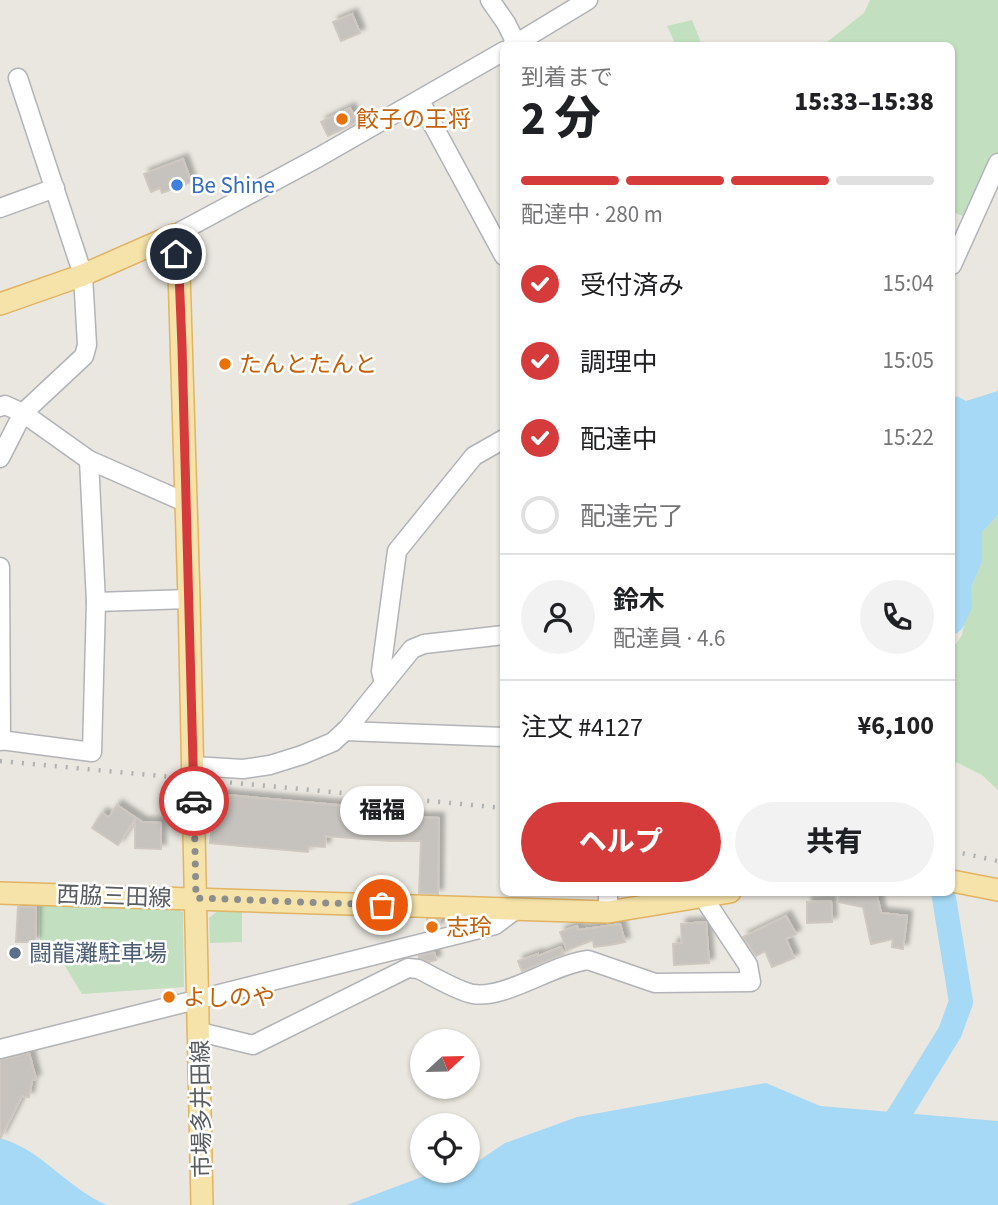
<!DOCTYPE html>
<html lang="ja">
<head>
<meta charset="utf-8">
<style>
  body { margin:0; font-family:"Source Sans 3","Noto Sans JP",sans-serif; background:#f2f2f2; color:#202124; height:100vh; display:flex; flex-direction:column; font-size:26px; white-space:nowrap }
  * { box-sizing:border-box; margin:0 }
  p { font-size:23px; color:#757577 }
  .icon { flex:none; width:38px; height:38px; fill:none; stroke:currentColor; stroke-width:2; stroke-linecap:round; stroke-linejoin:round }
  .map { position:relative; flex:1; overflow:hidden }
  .drawer { position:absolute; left:500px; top:42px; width:455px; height:854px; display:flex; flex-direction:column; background:#fff; border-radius:10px; box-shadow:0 2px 5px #0004 }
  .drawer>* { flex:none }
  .needle { width:46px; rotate:68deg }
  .controls { position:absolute; left:410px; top:1029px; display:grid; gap:14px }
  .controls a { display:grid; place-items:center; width:70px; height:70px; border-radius:50%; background:#fff; box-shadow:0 2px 5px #0004; font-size:35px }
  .pin { position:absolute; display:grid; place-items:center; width:60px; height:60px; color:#fff; margin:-30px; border:4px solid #fff; border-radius:50%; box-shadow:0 2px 7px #0007 }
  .courier { position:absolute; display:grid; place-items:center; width:70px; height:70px; margin:-35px; border:5px solid #d63b3c; border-radius:50%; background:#fff; color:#222; box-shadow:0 2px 9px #0007 }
  .bubble { position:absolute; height:49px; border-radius:24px; background:#fff; box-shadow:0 2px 5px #0004; font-size:23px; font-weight:800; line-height:49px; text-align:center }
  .headline em { font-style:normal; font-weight:800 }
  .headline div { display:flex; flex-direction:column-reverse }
  .headline { display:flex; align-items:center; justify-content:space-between; height:119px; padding:0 21px }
  h1 { font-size:46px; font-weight:800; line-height:52px }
  .bar { display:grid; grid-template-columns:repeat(4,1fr); gap:10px 7px; align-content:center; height:84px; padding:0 21px }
  .bar i { height:9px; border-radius:5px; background:#e0e0e0 }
  .bar .current { background:#d63b3c }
  .bar p { grid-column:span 4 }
  .line { display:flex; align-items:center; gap:18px; padding:0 21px; border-top:2px solid #e0e0e0 }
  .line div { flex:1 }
  .round { display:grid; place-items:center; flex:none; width:74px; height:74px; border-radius:37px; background:#f2f2f2 }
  ol { padding:0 21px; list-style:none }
  li { display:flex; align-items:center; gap:21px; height:77px }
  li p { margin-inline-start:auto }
  li .icon { padding:7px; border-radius:50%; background:#d63b3c; color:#fff; stroke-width:4 }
  li:last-child { color:#757577 }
  li i { width:38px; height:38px; border:4px solid #e0e0e0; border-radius:50% }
  .button { display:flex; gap:14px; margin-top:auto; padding:14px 21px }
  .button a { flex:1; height:80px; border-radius:42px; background:#d63b3c; color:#fff; font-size:28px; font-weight:800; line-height:80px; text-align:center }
  .button a+a { background:#f2f2f2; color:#202124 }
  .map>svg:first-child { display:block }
</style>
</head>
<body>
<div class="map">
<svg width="998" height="1205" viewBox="0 0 998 1205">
  <defs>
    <filter id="shadow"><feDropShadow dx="5" dy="-5" stdDeviation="2" flood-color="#0004"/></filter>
  </defs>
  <rect width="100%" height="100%" fill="#eae7e0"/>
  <!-- green -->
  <g fill="#c2e0bf">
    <polygon points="870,0 998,0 998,155 966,217 952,212 952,46 822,46 864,13"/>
    <polygon points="692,20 702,45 676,45 667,26"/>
    <polygon points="998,515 998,790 982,775 954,761 952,756 952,650 962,635 970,590 982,562 982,532"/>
    <polygon points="40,904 176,909 183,912 184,987 82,994 65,966 40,954"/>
    <polygon points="220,909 242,912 242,942 210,943 209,918"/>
  </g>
  <!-- water -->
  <g fill="#a6d9f5">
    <polygon points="998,391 998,515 982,532 982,562 970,590 965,617 952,609 952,401 957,396 966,401"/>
    <polygon points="766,1083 820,1106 998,1121 998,1205 347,1205 435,1172 467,1171 467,1165 474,1164 505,1143 577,1117"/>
    <path d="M0 1138C41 1149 68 1189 107 1205H0Z"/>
  </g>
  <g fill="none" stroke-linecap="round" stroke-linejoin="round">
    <!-- river -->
    <g stroke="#a6d9f5" stroke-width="24">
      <polyline points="952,622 960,605 959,579"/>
      <polyline points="876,1136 897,1118 950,1032 961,1002 943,892"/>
    </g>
  </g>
  <!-- building -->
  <g fill="#c6c2bd" stroke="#cec8c0" stroke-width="2" filter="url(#shadow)">
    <polygon points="352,14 360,33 341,41 333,22"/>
    <polygon points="350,108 357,122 328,136 321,122"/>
    <polygon points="183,159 191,182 162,193 160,188 151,192 144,174"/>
    <polygon points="215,794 393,810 392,817 439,818 438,894 419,893 421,841 390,841 326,836 325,847 309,846 308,852 210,843"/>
    <polygon points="117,805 142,822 161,823 161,849 135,848 135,819 118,845 92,828 102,813 109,817"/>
    <polygon points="876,892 881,913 907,916 903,949 892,947 893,939 871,944 863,907 838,902 840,893"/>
    <polygon points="831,901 832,922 807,923 807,902"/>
    <polygon points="18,907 36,907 35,942 16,942"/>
    <polygon points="786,916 796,934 786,939 794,958 772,967 765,951 756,956 743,937"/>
    <polygon points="427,919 440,920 439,927 427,930"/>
    <polygon points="706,922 709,963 674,965 673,944 682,943 681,924"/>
    <polygon points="620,924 625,942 610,945 594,947 593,940 567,950 560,932 577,926 578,930"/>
    <polygon points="561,947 564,954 522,971 518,961 538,954 538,956"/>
    <polygon points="434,952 436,960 429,962 419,958 419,956"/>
    <polygon points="29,1053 36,1079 32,1080 29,1097 22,1096 0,1139 0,1060"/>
  </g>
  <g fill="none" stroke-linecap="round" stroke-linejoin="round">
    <!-- minor casing -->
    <g stroke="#b1b3b7" stroke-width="21">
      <g id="minor">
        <polyline points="490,0 506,23 516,43"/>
        <polyline points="512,46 588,0"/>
        <polyline points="420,101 504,256"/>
        <polyline points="0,208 55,188"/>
        <polyline points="174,235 319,157 504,51"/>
        <polyline points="952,265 998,163"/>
        <polyline points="0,407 5,405 23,413 89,460 187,503"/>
        <polyline points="0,458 23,413 84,356 87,345 83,275 18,78"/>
        <polyline points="0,567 1,741"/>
        <polyline points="96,602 189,599"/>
        <polyline points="384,683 381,671 397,551 474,456 504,439"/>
        <polyline points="345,731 504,737"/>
        <polyline points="0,740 92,752 96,602 89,460"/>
        <polyline points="193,766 243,769 270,765 302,755 333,742 348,728 412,649 424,644 504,635"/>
        <polyline points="608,912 608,892"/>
        <path d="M200 1032 253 1045 408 968 418 969C433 976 457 991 473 994 506 999 551 965 588 960L655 983 751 982 748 965 703 897"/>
        <polyline points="0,1049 495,925 515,910"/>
      </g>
    </g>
    <!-- major casing -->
    <g stroke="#e1b362" stroke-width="24">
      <g id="major">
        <polyline points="0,304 83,275 174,235 179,272 189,599 202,1205"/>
        <polyline points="952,881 998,890"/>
        <polyline points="0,893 608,912 730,892"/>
      </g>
    </g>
    <!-- minor -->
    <use href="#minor" stroke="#fff" stroke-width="18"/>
    <!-- major -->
    <use href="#major" stroke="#f6e3aa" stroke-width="21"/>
    <!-- rail -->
    <g stroke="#afb0b0" stroke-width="4.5" stroke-dasharray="2 9" stroke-linecap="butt">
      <polyline points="0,761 504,808"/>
      <polyline points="952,851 998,861"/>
    </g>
  </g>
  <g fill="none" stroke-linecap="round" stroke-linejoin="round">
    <!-- done -->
    <polyline stroke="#8c8d8d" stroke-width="7" stroke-dasharray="0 12.6" points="194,801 196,898 382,905"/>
    <!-- route -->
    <polyline stroke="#d63b3c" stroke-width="9" points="176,254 179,272 182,347 194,801"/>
  </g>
  <!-- markers -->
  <g fill="#e8710a" stroke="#fff" stroke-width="2.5">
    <circle cx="342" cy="119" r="7"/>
    <circle cx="225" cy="364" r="7"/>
    <circle cx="432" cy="927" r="7"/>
    <circle cx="169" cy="997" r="7"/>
  </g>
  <circle fill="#3f7fe0" stroke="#fff" stroke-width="2.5" cx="177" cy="185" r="7"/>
  <circle fill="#5c6f8a" stroke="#fff" stroke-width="2.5" cx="15" cy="953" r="7"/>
  <g text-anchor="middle" stroke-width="5" stroke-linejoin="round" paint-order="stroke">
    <!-- food labels -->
    <g font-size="23" fill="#c56008" stroke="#fff" text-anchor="start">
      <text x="356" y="127">餃子の王将</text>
      <text x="239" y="372">たんとたんと</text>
      <text x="446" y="935">志玲</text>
      <text x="183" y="1005">よしのや</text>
    </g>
    <!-- shop labels -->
    <g font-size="23" fill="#366cbe" stroke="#fff" text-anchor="start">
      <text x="191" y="193">Be Shine</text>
    </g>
    <!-- street labels -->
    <g font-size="23" fill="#595d60" stroke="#fff">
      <text transform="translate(114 896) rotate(2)" y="8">西脇三田線</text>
      <text transform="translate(201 1109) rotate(-91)" y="8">市場多井田線</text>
    </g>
    <!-- service labels -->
    <g font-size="23" fill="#4e5e75" stroke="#fff" text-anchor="start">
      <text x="29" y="961">闘龍灘駐車場</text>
    </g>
  </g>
</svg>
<div class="controls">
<a><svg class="needle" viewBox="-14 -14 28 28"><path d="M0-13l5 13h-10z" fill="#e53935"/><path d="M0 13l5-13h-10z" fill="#757577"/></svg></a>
<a><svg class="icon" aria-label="locate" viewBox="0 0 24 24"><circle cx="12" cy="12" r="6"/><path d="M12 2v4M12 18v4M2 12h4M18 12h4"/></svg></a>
</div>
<div class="pin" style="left:382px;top:905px;background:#ea580c"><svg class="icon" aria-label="bag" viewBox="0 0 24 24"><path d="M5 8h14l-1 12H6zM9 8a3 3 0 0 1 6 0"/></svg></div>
<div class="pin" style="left:176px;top:254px;background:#1f2937"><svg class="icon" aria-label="home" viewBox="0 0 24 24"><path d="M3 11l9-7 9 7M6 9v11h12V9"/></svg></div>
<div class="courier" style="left:194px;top:801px"><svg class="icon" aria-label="car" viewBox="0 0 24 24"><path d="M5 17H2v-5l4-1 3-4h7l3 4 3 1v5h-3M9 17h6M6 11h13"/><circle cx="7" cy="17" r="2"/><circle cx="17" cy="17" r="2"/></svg></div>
<div class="bubble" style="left:340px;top:786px;width:84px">福福</div>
<section class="drawer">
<div class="headline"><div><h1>2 分</h1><p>到着まで</p></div><em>15:33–15:38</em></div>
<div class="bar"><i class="current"></i><i class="current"></i><i class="current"></i><i></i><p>配達中 · 280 m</p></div>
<ol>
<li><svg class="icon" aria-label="check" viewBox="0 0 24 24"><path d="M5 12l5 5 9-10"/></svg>受付済み<p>15:04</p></li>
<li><svg class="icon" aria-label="check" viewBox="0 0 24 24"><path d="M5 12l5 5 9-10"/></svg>調理中<p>15:05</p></li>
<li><svg class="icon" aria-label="check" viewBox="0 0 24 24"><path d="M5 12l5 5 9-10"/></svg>配達中<p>15:22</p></li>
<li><i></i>配達完了</li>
</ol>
<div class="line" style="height:126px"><a class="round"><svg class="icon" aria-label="person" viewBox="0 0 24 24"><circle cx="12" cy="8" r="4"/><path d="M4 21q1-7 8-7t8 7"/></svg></a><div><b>鈴木</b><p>配達員 · 4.6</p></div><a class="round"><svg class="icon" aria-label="phone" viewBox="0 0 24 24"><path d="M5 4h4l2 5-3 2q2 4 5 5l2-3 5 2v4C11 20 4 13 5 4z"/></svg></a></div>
<div class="line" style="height:91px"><div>注文 #4127</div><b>¥6,100</b></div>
<div class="button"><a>ヘルプ</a><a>共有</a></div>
</section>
</div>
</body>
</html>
